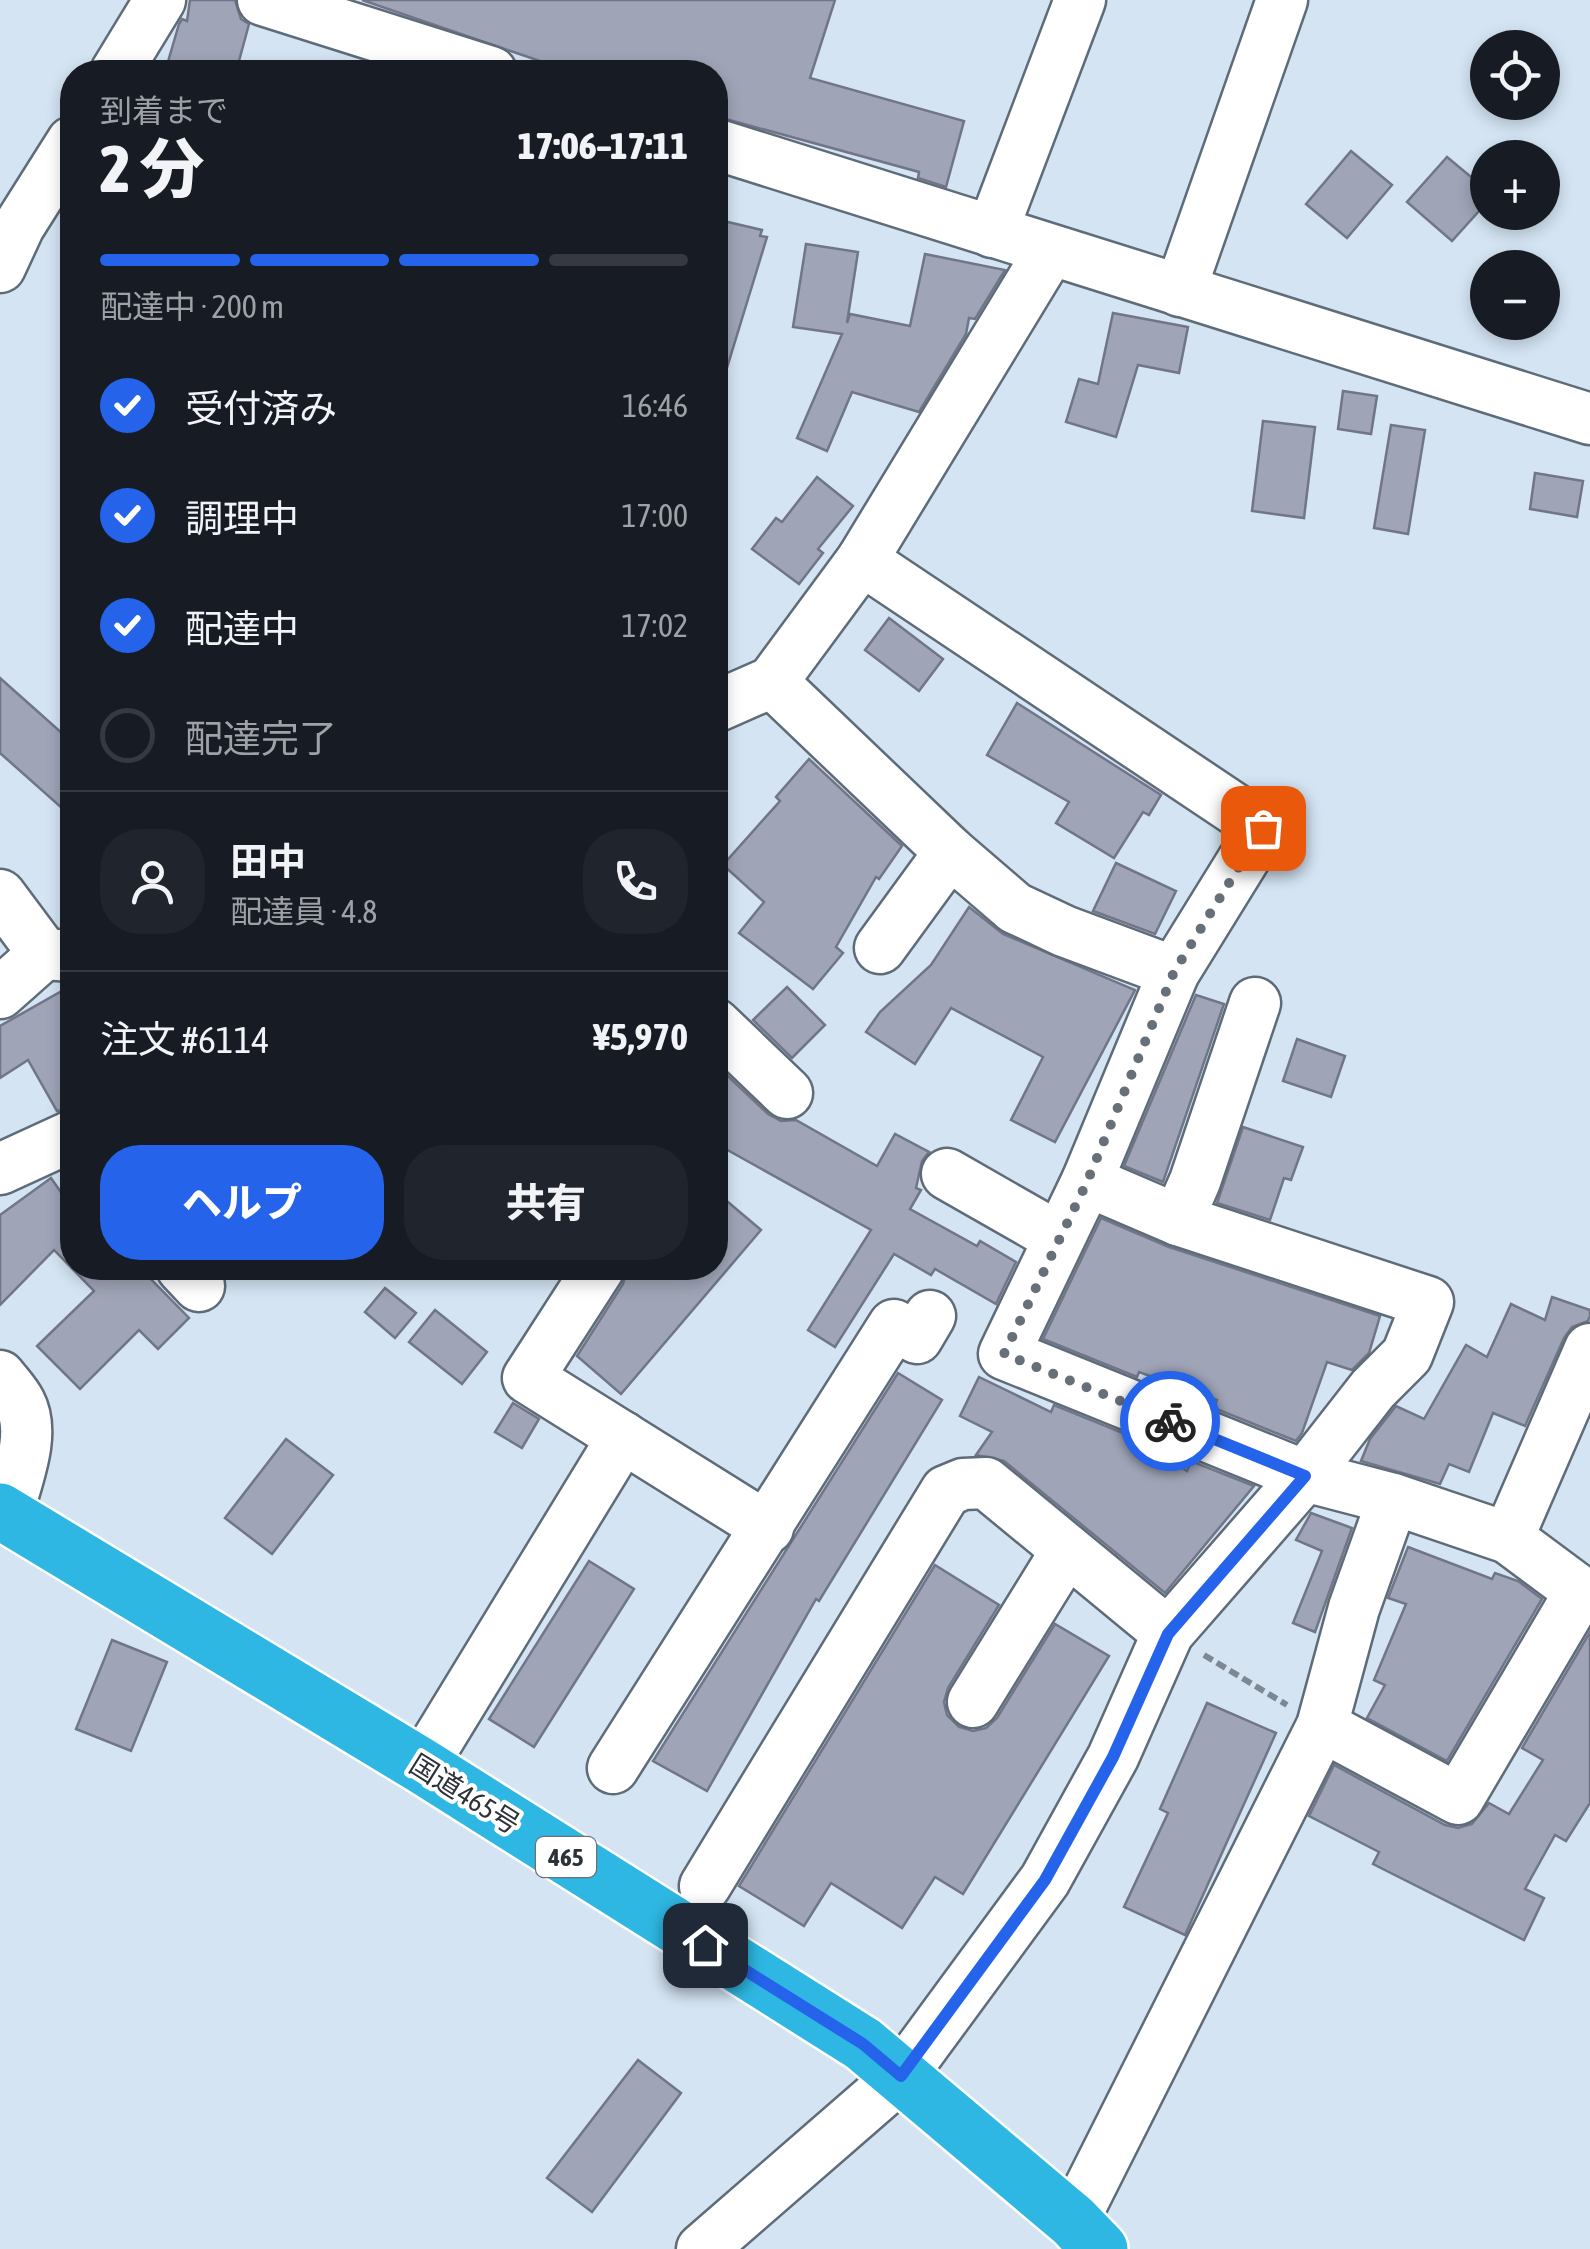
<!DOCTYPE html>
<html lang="ja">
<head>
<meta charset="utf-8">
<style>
  body { margin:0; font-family:"Asap Condensed","Noto Sans JP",sans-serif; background:#20242c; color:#f1f3f6; height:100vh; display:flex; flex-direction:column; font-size:38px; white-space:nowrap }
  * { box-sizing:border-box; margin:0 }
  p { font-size:32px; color:#9ea1a6 }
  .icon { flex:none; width:55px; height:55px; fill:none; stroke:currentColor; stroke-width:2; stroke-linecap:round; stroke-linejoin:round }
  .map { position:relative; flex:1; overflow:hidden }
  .side { position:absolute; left:60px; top:60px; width:668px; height:1220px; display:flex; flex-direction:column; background:#171b24; border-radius:40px; box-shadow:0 5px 15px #0003 }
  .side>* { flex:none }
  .controls { position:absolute; left:1470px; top:30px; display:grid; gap:20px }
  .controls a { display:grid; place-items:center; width:90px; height:90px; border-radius:50%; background:#171b24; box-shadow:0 5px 15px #0003; font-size:50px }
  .pin { position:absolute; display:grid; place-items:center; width:85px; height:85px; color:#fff; margin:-42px; border-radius:20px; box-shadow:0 5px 15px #0006 }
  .courier { position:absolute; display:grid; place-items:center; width:100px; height:100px; margin:-50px; border:8px solid #2563eb; border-radius:50%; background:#fff; color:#222; box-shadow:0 2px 12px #0007 }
  .overview em { font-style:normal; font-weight:800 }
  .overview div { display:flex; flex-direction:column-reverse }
  .overview { display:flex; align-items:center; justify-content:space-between; height:170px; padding:0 40px }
  h1 { font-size:65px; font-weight:800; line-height:75px }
  .bar { display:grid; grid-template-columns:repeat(4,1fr); gap:15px 10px; align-content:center; height:120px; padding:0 40px }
  .bar i { height:12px; border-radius:8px; background:#363941 }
  .bar .selected { background:#2563eb }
  .bar p { grid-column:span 4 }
  .line { display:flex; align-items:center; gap:25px; padding:0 40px; border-top:2px solid #363941 }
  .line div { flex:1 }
  .round { display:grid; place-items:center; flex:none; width:105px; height:105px; border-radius:40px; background:#20242c }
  ol { padding:0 40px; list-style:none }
  li { display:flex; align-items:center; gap:30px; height:110px }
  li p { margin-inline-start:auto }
  li .icon { padding:10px; border-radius:50%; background:#2563eb; color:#fff; stroke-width:4 }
  li:last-child { color:#9ea1a6 }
  li i { width:55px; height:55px; border:5px solid #363941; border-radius:50% }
  .button { display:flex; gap:20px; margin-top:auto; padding:20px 40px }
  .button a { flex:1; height:115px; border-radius:40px; background:#2563eb; color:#fff; font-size:40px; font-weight:800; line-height:115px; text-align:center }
  .button a+a { background:#20242c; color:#f1f3f6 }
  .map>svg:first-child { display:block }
</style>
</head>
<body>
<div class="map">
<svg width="1590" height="2249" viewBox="0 0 1590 2249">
  <rect width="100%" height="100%" fill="#d4e4f3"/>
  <!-- building -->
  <g fill="#9fa5b7" stroke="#707687" stroke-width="2.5">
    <polygon points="190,0 235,0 241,19 249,24 236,72 165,72 179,24 182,19 187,21"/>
    <polygon points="362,0 835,0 810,78 964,121 946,187 918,178 919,172 715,116 715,72 572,72"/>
    <polygon points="1351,151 1392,185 1347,238 1306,204"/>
    <polygon points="1447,157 1488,191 1488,201 1452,241 1407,202"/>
    <polygon points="715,219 762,230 760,236 767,237 722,384 715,382"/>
    <polygon points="806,244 858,252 847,323 850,314 910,326 925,254 1005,270 975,319 969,318 966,334 919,412 852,392 827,451 797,438 842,334 793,327"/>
    <polygon points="1113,313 1188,327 1179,373 1138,365 1116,437 1066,422 1079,379 1098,384"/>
    <polygon points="1343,391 1377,396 1371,434 1338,429"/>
    <polygon points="1263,421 1315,427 1304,518 1252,511"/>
    <polygon points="1391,425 1425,430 1408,534 1374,528"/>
    <polygon points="1535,473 1583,481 1577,517 1530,509"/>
    <polygon points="817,477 853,506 818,549 823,553 799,584 752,549 776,518 782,522"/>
    <polygon points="889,618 943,659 919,691 865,650"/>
    <polygon points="0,678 72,742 72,817 0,753"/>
    <polygon points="1017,703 1161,795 1149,815 1143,812 1114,858 1056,823 1069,802 987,755"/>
    <polygon points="809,759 902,846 879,879 876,877 836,947 843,953 813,989 739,933 764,902 723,865 780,801 776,797"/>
    <polygon points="1116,863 1176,891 1155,934 1093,911"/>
    <polygon points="969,907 1003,934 1135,990 1055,1142 1011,1120 1043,1057 951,1008 915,1064 866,1032 880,1012 931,965"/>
    <polygon points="787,987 825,1025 792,1058 753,1020"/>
    <polygon points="60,992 72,1015 72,1108 57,1111 28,1060 0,1078 0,1026"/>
    <polygon points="1196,995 1224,1004 1163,1182 1124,1166"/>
    <polygon points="1297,1039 1345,1056 1331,1097 1283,1081"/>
    <polygon points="715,1064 768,1114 781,1121 796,1120 877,1166 895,1134 929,1152 922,1161 916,1188 921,1190 910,1209 977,1246 980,1241 1016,1262 996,1304 935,1269 931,1275 894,1254 835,1347 808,1330 871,1230 715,1143"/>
    <polygon points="1243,1127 1303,1147 1291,1180 1284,1178 1270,1220 1217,1203"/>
    <polygon points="51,1178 72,1208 72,1268 140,1268 189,1318 158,1349 139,1330 80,1389 37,1346 94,1291 54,1250 0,1305 0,1215"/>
    <polygon points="715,1191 761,1230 621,1394 577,1356 623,1284 627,1268 715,1268"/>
    <polygon points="1101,1218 1169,1247 1380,1316 1369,1353 1352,1370 1327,1362 1302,1433 1296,1441 1214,1408 1217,1400 1139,1372 1137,1377 1043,1339"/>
    <polygon points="385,1288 416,1313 395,1338 365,1312"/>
    <polygon points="1552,1297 1590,1310 1590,1316 1588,1321 1572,1327 1564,1338 1525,1426 1493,1413 1469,1472 1449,1464 1440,1484 1361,1461 1370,1439 1396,1406 1424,1419 1466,1345 1487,1357 1511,1304 1545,1320"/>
    <polygon points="435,1310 487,1352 462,1384 409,1342"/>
    <polygon points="898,1373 942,1400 819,1601 816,1599 707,1791 653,1761"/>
    <polygon points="979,1377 1051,1412 1054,1405 1150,1444 1187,1471 1191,1461 1254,1486 1165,1593 1004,1461 976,1455 992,1432 960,1416"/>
    <polygon points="513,1403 539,1419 522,1448 495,1432"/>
    <polygon points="286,1439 333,1475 272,1554 225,1518"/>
    <polygon points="1311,1513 1352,1528 1315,1632 1293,1623 1322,1551 1296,1540"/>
    <polygon points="1408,1547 1492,1579 1495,1573 1518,1581 1542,1599 1447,1761 1367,1718 1385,1685 1374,1680 1406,1604 1388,1598"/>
    <polygon points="589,1561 634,1589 534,1747 489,1719"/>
    <polygon points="935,1565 999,1605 948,1688 944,1702 947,1715 959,1727 973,1731 986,1728 997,1718 1055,1624 1109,1656 963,1894 935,1877 902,1928 831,1883 804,1926 739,1886"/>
    <polygon points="1590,1632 1590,1803 1566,1841 1555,1835 1525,1889 1544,1898 1524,1940 1373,1864 1379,1852 1309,1816 1334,1765 1445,1825 1458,1828 1472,1824 1489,1803 1509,1814 1543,1760 1522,1748"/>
    <polygon points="112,1640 167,1662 131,1751 76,1729"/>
    <polygon points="1207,1703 1276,1733 1185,1935 1124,1907 1168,1813 1160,1809"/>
    <polygon points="638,2060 681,2093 592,2212 547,2178"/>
  </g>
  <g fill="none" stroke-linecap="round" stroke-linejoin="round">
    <!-- minor casing -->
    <g stroke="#5e6c79" stroke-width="55">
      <g id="minor">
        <polyline points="263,0 491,72"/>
        <polyline points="116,72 160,0"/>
        <polyline points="715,144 1590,419"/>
        <polyline points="992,232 1080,0"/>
        <polyline points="0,267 19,226 72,142"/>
        <polyline points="1180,291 1282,0"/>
        <polyline points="862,560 1263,828 1174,972 1087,1181 1004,1354 1305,1476 1393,1499 1508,1538 1590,1599"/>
        <polyline points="772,682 950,852 1015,908 1064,931 1174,972"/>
        <polyline points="715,707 772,682 862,560 1050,251"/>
        <polyline points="0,895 44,954 72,956"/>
        <polyline points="880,948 950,852"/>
        <polyline points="0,993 44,954"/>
        <polyline points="715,1024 787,1093"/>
        <polyline points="0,1169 72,1136"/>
        <polyline points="947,1174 1059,1238"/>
        <polyline points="1178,1220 1195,1181 1255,1003"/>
        <polyline points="182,1268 199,1286"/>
        <polyline points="599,1268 528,1378 768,1528"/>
        <path d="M0 1376C6 1384 15 1393 20 1403 37 1435 15 1483 7 1516"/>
        <polyline points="1508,1538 1590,1349"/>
        <polyline points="973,1702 1067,1550"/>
        <polyline points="1322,1726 1458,1799 1580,1592"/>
        <polyline points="422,1766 623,1437"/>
        <polyline points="613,1768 894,1325 917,1338 930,1316"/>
        <polyline points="705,1886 946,1491 963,1484 986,1483 1168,1633"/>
        <polyline points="1073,2221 1322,1726 1354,1608 1393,1499"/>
        <polyline points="702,2249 901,2076 1045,1880 1113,1757 1168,1633 1305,1476 1373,1389 1407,1355 1428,1302 1178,1220 1087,1181"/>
      </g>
    </g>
    <!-- highway casing -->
    <g stroke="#fff" stroke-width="60">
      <polyline id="highway" points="0,1511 422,1766 863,2044 1073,2221 1100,2249"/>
    </g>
    <!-- path -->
    <polyline stroke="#7d8892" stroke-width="6" stroke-dasharray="10 5" stroke-linecap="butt" points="1204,1655 1287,1705"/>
    <!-- minor -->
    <use href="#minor" stroke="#fff" stroke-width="50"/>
    <!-- highway -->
    <use href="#highway" stroke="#2eb7e2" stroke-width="55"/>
  </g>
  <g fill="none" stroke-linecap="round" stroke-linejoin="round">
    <!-- done -->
    <polyline stroke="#677079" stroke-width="10" stroke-dasharray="0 18" points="1170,1421 1004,1354 1087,1182 1174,972 1263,828"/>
    <!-- route -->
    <polyline stroke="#2563eb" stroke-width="12" points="705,1945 863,2044 901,2076 1045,1880 1113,1757 1168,1634 1305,1476 1170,1421"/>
  </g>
  <g text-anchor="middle" stroke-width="8" stroke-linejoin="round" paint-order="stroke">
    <!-- shield labels -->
    <rect fill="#fff" stroke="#6b7074" stroke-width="2.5" x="536" y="1837" width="60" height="40" rx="8"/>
    <g font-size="25" font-weight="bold" fill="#2c3238">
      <text x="566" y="1866">465</text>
    </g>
    <!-- street labels -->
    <g font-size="28" fill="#2c3238" stroke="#fff">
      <text transform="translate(465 1794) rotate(32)" y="10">国道465号</text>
    </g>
  </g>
</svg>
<div class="controls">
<a><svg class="icon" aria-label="locate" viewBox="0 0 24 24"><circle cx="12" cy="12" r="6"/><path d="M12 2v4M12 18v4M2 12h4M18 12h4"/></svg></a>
<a>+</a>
<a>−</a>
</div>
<div class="pin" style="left:1263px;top:828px;background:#ea580c"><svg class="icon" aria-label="bag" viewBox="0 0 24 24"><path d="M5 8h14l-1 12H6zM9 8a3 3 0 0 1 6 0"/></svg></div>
<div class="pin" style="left:705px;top:1945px;background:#1f2937"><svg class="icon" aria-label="home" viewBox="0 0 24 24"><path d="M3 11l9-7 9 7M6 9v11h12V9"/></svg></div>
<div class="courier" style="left:1170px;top:1421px"><svg class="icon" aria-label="bike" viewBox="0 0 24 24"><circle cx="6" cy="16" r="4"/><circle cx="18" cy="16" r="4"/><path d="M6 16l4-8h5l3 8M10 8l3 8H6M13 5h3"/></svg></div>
<section class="side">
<div class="overview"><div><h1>2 分</h1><p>到着まで</p></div><em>17:06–17:11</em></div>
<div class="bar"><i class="selected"></i><i class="selected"></i><i class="selected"></i><i></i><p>配達中 · 200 m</p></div>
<ol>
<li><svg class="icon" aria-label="check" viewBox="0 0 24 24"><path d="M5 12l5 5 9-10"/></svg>受付済み<p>16:46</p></li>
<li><svg class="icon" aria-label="check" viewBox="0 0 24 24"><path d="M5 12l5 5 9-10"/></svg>調理中<p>17:00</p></li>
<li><svg class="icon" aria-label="check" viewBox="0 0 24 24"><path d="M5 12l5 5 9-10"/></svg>配達中<p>17:02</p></li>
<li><i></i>配達完了</li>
</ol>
<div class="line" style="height:180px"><a class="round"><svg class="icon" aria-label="person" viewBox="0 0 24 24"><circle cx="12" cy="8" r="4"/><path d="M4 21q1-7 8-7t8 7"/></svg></a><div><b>田中</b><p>配達員 · 4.8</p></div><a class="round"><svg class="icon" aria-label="phone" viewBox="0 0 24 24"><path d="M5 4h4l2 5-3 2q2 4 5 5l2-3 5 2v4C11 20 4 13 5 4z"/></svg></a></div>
<div class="line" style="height:130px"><div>注文 #6114</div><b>¥5,970</b></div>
<div class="button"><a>ヘルプ</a><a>共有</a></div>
</section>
</div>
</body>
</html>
